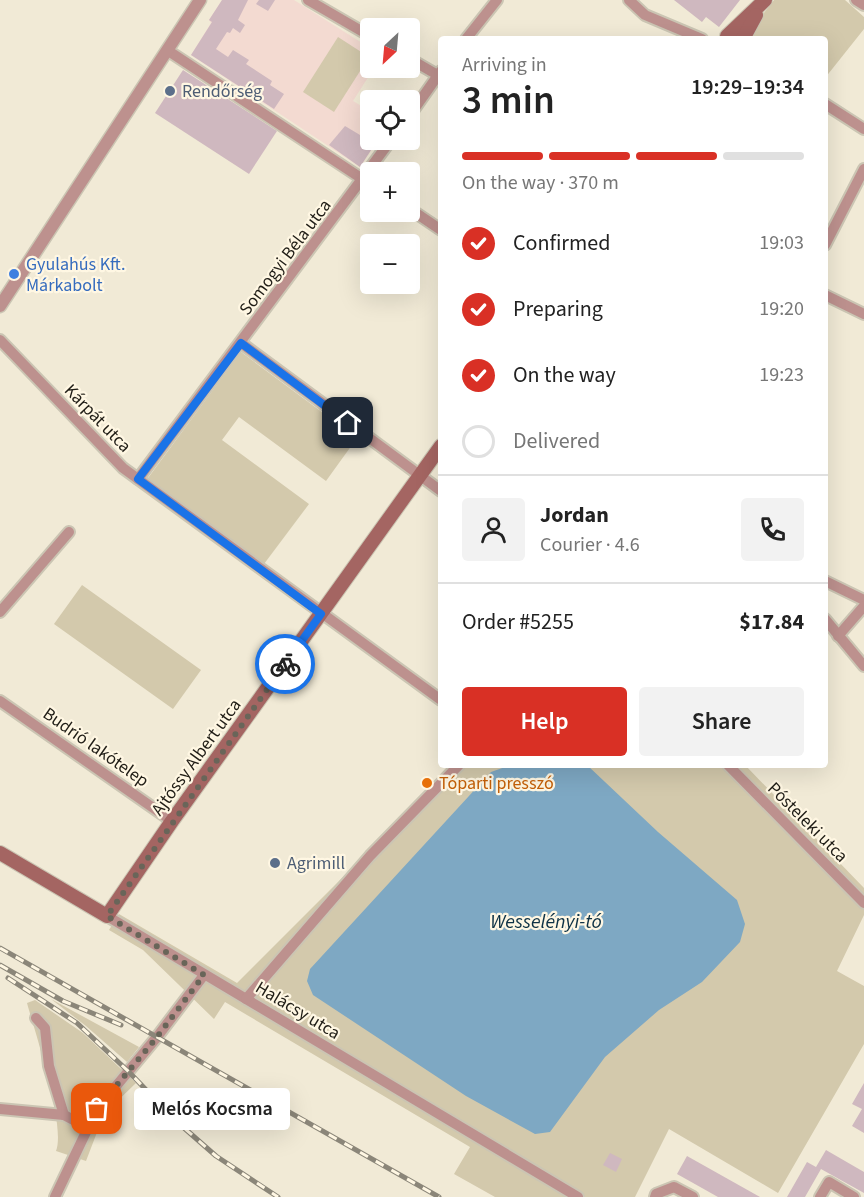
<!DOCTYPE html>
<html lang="en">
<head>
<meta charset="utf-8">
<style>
  body { margin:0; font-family:"Source Sans 3",sans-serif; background:#f2f2f2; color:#222; height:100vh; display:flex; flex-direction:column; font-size:22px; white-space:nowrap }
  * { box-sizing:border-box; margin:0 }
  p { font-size:20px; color:#767676 }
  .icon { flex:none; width:33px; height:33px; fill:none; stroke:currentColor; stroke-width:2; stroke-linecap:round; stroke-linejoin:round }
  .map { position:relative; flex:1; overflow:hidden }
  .side { position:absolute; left:438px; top:36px; width:390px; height:732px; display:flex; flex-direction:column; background:#fff; border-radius:6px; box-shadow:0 6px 24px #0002 }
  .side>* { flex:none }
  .needle { width:39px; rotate:206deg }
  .controls { position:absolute; left:360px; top:18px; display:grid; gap:12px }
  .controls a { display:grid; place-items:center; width:60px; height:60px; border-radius:6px; background:#fff; box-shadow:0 6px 24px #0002; font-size:30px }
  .pin { position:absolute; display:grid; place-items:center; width:51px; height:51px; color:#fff; margin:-26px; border-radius:12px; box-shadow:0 3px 9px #0006 }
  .courier { position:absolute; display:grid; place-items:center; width:60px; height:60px; margin:-30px; border:4px solid #1a73e8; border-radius:50%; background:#fff; color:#222; box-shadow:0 2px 8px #0007 }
  .bubble { position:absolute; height:42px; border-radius:6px; background:#fff; box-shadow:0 6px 24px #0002; font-size:20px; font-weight:600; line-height:42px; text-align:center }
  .head em { font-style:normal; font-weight:600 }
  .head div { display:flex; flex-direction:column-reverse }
  .head { display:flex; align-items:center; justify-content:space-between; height:102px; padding:0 24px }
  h1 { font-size:39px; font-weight:600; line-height:45px }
  .bar { display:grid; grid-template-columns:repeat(4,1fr); gap:9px 6px; align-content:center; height:72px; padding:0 24px }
  .bar i { height:8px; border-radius:4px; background:#e0e0e0 }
  .bar .active { background:#d93025 }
  .bar p { grid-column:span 4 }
  .line { display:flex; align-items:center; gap:15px; padding:0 24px; border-top:2px solid #e0e0e0 }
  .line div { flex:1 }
  .round { display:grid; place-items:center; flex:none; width:63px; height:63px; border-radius:6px; background:#f2f2f2 }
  ol { padding:0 24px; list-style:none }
  li { display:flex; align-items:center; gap:18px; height:66px }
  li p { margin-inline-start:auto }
  li .icon { padding:6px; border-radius:50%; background:#d93025; color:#fff; stroke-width:4 }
  li:last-child { color:#767676 }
  li i { width:33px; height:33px; border:3px solid #e0e0e0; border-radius:50% }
  .cta { display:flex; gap:12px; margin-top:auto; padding:12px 24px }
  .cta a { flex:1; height:69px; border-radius:6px; background:#d93025; color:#fff; font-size:24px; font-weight:600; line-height:69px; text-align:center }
  .cta a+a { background:#f2f2f2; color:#222 }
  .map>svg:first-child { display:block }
</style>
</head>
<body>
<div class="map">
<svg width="864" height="1197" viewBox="0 0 864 1197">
  <rect width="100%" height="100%" fill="#f1ead6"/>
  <!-- education -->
  <polygon fill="#f3dad1" points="222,0 294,0 370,48 370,68 374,68 353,101 370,111 370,140 378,140 360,167 191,55 211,23 209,20"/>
  <!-- green -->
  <g fill="#d3c9ac">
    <polygon points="774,0 845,0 864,17 864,29 825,78 825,39 744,39"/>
    <polygon points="338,37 369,57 334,112 303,92"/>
    <polygon points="241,352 357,438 326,481 239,417 222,440 309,504 264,564 148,478"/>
    <polygon points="82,585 201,670 173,709 54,624"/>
    <polygon points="449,765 745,765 864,888 864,915 837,971 864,986 864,1044 778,1193 669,1129 635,1197 495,1197 454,1174 470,1147 225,1002 214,1019 143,950 109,930 119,914 237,983 371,849"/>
    <polygon points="51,999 139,1047 127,1062 86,1026"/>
    <path d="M35 1000 83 1033 136 1083 104 1114 86 1161 56 1151C66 1126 35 1032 27 1003Z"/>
  </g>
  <!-- water -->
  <polygon fill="#7ea8c3" points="511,765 587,765 658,832 737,900 745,924 740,942 702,982 659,1010 605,1057 550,1132 535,1134 466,1096 313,995 307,981 310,969 491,772"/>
  <!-- building -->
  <g fill="#cfb8bf">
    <polygon points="222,0 248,0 238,20 245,25 240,33 233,28 230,33 227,32 216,49 228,57 233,50 249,60 246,64 272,81 270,85 284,94 274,109 191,55 212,22 209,20"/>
    <polygon points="259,0 275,0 268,11 256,4"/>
    <polygon points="674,0 740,0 719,27 706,17 702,22"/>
    <polygon points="183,70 277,131 249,174 155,113"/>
    <polygon points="345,126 375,144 360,167 329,145"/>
    <polygon points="864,1083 864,1133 852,1126 862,1109 852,1104"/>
    <polygon points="826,1150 864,1172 864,1193 821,1169 805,1197 787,1197 807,1162 816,1167"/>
    <polygon points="610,1153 622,1159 616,1172 603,1165"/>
    <polygon points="687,1156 760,1197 718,1197 677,1174"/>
  </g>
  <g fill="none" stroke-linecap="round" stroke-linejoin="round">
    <!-- minor casing -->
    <g stroke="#cbc5b3" stroke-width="14">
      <g id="minor">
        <polyline points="308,0 370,36"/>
        <polyline points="629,0 645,15 702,39"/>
        <polyline points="856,0 864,5"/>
        <polyline points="466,39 497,0"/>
        <polyline points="167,50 370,184"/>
        <polyline points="410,59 441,77"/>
        <polyline points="825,104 864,129"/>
        <polyline points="410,115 441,71"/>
        <polyline points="410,209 441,230"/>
        <polyline points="825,245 864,169"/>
        <polyline points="825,295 864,314"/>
        <polyline points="0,340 123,468 441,700"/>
        <polyline points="241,343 441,491"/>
        <polyline points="138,479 391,140"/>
        <polyline points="825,581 864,600"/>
        <polyline points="0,612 69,532"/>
        <polyline points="825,619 864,666"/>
        <polyline points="838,636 864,606"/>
        <polyline points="0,701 172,821"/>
        <polyline points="728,765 864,903"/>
        <polyline points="107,916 578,1197"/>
        <polyline points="246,999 370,856 459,765"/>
        <polyline points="36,1018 45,1028 49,1066 64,1115"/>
        <polyline points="0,1109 64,1115 87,1127"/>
        <polyline points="55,1197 97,1109 157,1037 204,975"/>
        <polyline points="655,1197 656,1194 674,1187 693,1197"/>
        <polyline points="820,1197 829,1182 854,1197"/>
      </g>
    </g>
    <!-- tertiary casing -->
    <g stroke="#cbc5b3" stroke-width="15">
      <polyline id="tertiary" points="0,306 200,0"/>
    </g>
    <!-- secondary casing -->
    <g stroke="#cbc5b3" stroke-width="16">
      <g id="secondary">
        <polyline points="727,36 765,0"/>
        <polyline points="743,39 756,15"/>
        <polyline points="0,853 107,916 172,821 441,446"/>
      </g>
    </g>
    <!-- minor -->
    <use href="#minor" stroke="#bd918e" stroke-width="10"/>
    <!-- tertiary -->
    <use href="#tertiary" stroke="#bd918e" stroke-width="12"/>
    <!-- secondary -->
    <use href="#secondary" stroke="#a46562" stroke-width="14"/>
    <!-- rail casing -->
    <g stroke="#8b8679" stroke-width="5">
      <g id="rail">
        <polyline points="0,948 439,1197"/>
        <polyline points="0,965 63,1001 121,1025"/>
        <polyline points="8,978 77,1023 129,1072 175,1120 216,1156 278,1197"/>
      </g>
    </g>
    <!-- rail -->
    <use href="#rail" stroke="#fff7e3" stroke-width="3" stroke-dasharray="9" stroke-linecap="butt"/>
  </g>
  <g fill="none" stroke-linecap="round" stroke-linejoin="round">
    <!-- done -->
    <polyline stroke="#696559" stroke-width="6" stroke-dasharray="0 10.8" points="97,1109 157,1037 204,975 107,916 285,664"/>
    <!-- route -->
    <polyline stroke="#1a73e8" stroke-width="8" points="285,664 321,614 138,479 241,343 348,423"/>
  </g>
  <!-- markers -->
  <g fill="#5c6f8a" stroke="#fff7e3" stroke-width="2">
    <circle cx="170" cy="91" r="6"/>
    <circle cx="275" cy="863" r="6"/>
  </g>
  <circle fill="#3f7fe0" stroke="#fff7e3" stroke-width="2" cx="14" cy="274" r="6"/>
  <circle fill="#e8710a" stroke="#fff7e3" stroke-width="2" cx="427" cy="783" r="6"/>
  <g text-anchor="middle" stroke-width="4.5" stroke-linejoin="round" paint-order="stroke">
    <!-- service labels -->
    <g font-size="18" fill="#4e5e75" stroke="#fff7e3" text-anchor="start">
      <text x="182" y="97">Rendőrség</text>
      <text x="287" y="869">Agrimill</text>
    </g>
    <!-- street labels -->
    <g font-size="18" fill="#201d16" stroke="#fff7e3">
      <text transform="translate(285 257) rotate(-53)" y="6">Somogyi Béla utca</text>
      <text transform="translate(98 418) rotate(46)" y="6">Kárpát utca</text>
      <text transform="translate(96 747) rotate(35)" y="6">Budrió lakótelep</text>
      <text transform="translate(196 757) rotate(-54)" y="6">Ajtóssy Albert utca</text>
      <text transform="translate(808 822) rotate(45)" y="6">Pósteleki utca</text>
      <text transform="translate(298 1010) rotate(31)" y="6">Halácsy utca</text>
    </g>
    <!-- shop labels -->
    <g font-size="18" fill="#366cbe" stroke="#fff7e3" text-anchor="start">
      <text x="26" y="270">Gyulahús Kft.<tspan x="26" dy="21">Márkabolt</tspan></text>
    </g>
    <!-- food labels -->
    <g font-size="18" fill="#c56008" stroke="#fff7e3" text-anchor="start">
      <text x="439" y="789">Tóparti presszó</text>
    </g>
    <!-- water labels -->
    <g font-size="20" font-style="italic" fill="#0e3246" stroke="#fff7e3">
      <text x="546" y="928">Wesselényi-tó</text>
    </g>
  </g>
</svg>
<div class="controls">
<a><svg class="needle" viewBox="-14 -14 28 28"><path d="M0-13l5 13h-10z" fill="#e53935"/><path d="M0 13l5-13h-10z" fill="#767676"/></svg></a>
<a><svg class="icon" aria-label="locate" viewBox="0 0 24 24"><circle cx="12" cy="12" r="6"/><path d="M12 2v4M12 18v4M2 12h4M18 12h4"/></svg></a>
<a>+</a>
<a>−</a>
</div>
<div class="pin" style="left:97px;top:1109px;background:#ea580c"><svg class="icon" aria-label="bag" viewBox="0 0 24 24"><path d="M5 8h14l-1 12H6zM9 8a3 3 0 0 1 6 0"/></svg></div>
<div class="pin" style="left:348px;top:423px;background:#1f2937"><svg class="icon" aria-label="home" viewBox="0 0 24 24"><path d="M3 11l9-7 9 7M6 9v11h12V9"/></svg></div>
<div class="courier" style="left:285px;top:664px"><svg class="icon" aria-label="bike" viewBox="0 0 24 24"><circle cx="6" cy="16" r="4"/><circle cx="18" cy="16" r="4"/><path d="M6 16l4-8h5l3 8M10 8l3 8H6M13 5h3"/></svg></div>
<div class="bubble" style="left:134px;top:1088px;width:156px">Melós Kocsma</div>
<section class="side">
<div class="head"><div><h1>3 min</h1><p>Arriving in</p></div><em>19:29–19:34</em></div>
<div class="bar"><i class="active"></i><i class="active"></i><i class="active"></i><i></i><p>On the way · 370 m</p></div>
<ol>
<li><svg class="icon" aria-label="check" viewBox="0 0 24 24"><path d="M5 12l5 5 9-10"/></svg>Confirmed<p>19:03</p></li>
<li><svg class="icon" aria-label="check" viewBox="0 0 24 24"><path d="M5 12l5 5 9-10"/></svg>Preparing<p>19:20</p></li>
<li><svg class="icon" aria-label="check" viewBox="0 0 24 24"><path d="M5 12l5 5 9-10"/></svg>On the way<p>19:23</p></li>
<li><i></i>Delivered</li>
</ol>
<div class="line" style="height:108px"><a class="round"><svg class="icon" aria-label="person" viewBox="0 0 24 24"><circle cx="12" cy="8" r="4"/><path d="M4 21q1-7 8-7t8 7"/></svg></a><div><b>Jordan</b><p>Courier · 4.6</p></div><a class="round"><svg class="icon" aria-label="phone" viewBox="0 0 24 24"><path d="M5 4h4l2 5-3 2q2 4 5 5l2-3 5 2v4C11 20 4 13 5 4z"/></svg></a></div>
<div class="line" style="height:78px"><div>Order #5255</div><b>$17.84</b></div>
<div class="cta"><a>Help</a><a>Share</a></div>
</section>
</div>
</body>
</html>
